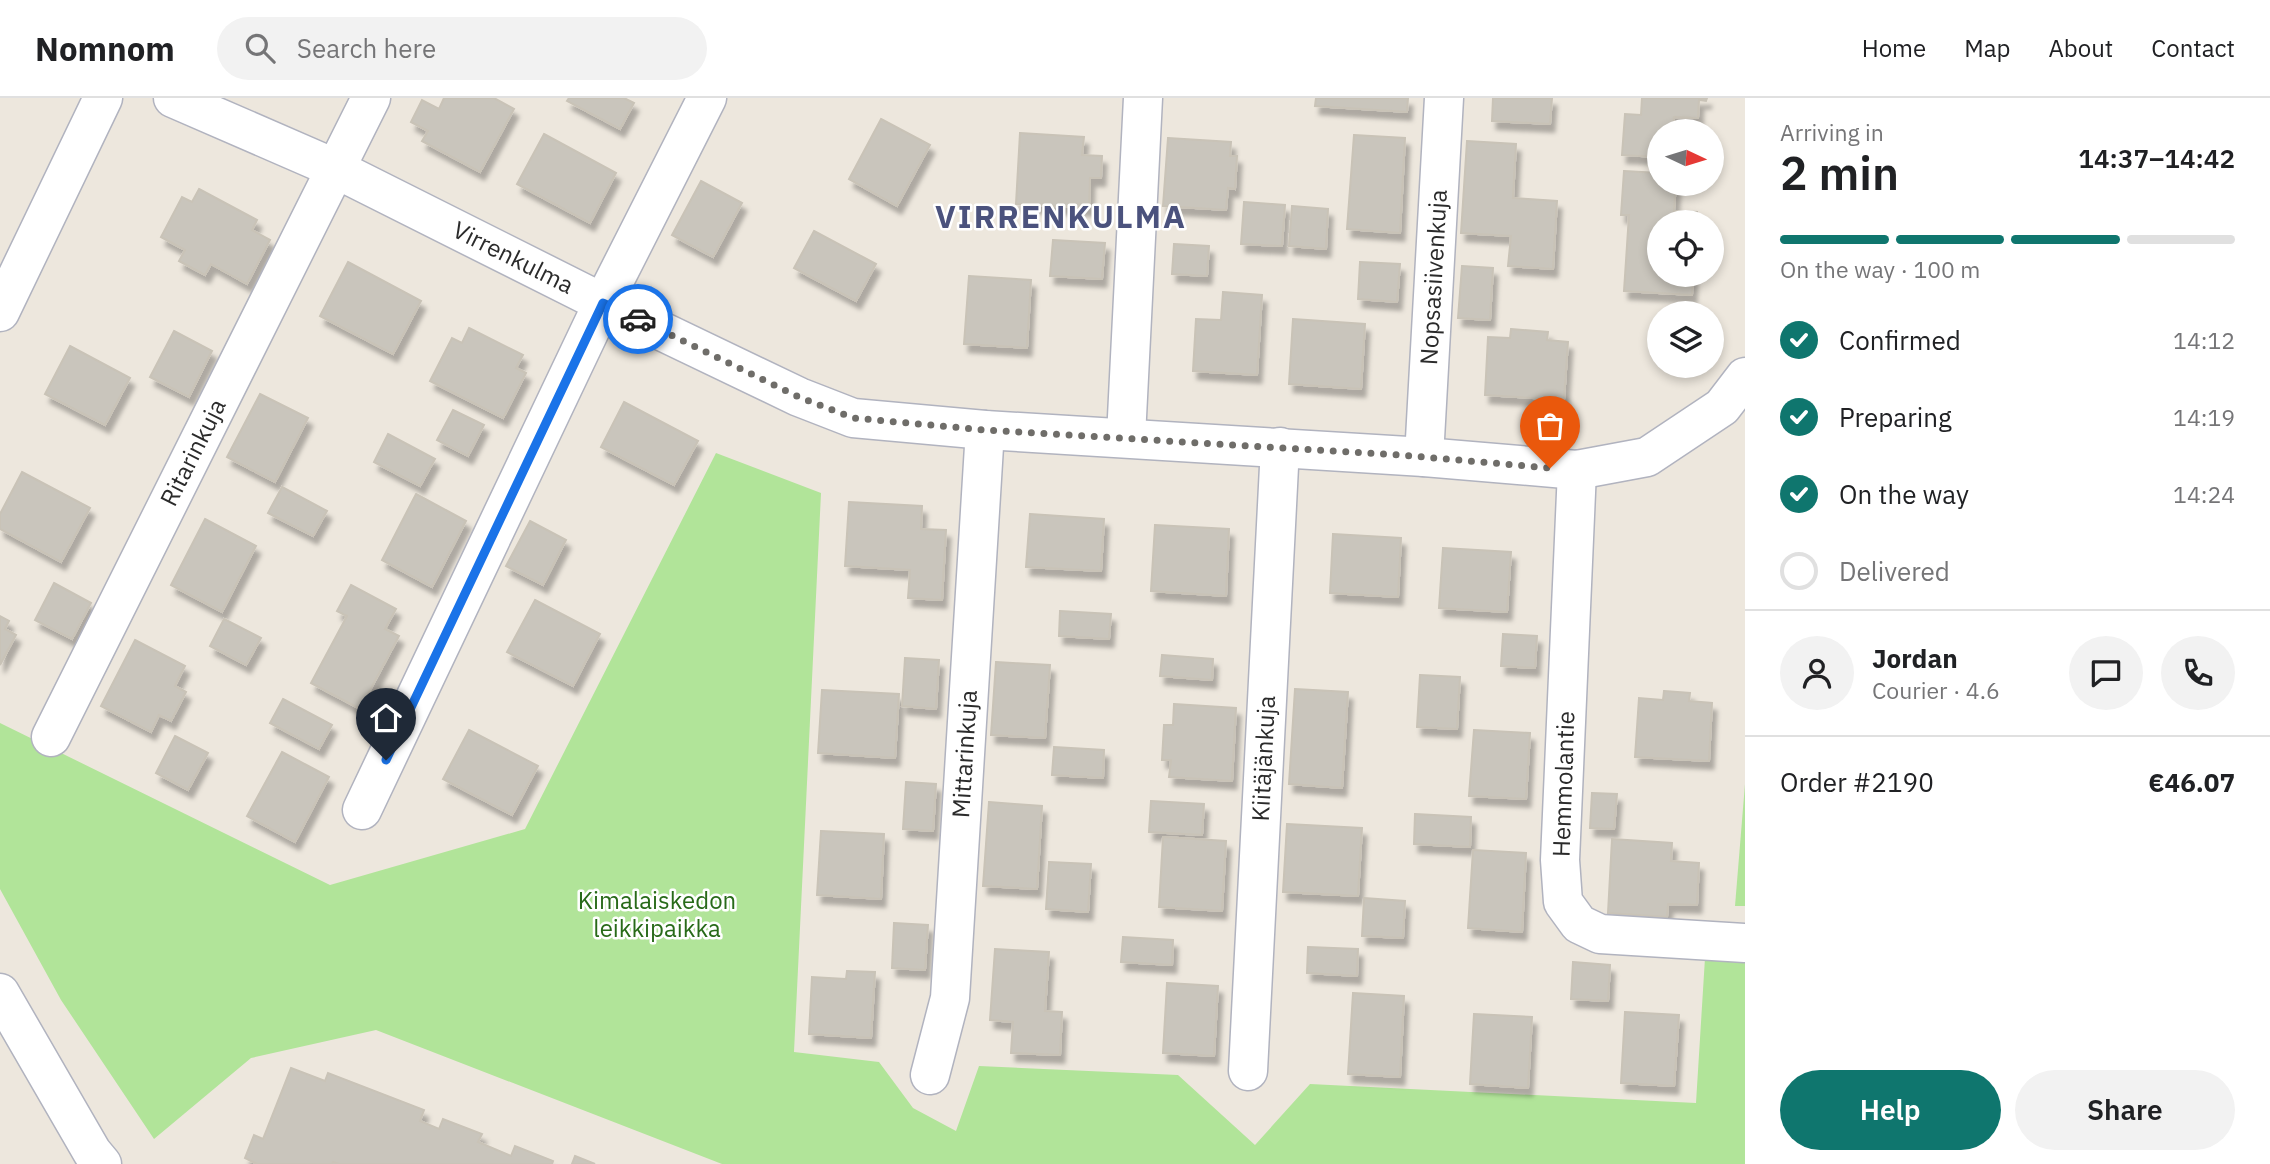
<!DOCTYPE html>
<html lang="en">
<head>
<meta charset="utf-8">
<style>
  body { margin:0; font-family:"IBM Plex Sans",sans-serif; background:#f2f2f2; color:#202124; height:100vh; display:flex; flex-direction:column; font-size:26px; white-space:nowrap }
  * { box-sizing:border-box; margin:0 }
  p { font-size:23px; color:#757577 }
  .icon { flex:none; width:38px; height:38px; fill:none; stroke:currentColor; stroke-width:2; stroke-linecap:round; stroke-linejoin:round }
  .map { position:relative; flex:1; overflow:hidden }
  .sheet { display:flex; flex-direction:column; background:#fff; width:525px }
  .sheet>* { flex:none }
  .needle { width:46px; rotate:94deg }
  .tools { position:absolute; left:1647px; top:21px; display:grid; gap:14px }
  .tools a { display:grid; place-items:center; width:77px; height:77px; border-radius:50%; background:#fff; box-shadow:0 4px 10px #0003; font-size:35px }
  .pin { position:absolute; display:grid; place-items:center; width:60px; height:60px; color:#fff; margin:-72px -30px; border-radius:50% 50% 50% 0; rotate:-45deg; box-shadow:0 0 7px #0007 }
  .pin .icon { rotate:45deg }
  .courier { position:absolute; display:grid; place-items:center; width:70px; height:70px; margin:-35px; border:5px solid #1a73e8; border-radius:50%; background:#fff; color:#222; box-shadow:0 2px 9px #0007 }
  .overview em { font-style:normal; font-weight:600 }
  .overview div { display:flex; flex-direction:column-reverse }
  .overview { display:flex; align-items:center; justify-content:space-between; height:119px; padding:0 35px }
  h1 { font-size:46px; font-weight:600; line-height:52px }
  .bar { display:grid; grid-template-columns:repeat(4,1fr); gap:10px 7px; align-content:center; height:84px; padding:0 35px }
  .bar i { height:9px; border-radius:5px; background:#e0e0e0 }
  .bar .active { background:#0f766e }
  .bar p { grid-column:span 4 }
  .line { display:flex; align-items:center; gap:18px; padding:0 35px; border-top:2px solid #e0e0e0 }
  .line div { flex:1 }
  .round { display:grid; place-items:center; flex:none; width:74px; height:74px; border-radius:37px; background:#f2f2f2 }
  ol { padding:0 35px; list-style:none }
  li { display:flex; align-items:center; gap:21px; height:77px }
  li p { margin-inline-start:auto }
  li .icon { padding:7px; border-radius:50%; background:#0f766e; color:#fff; stroke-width:4 }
  li:last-child { color:#757577 }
  li i { width:38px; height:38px; border:4px solid #e0e0e0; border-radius:50% }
  .cta { display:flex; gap:14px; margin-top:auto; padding:14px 35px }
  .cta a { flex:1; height:80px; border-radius:42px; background:#0f766e; color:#fff; font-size:28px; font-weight:600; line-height:80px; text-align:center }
  .cta a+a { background:#f2f2f2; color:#202124 }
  header { display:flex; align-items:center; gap:42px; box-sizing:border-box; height:98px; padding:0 35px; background:#fff; border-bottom:2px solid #e0e0e0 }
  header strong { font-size:33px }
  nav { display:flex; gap:38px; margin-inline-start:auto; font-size:24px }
  .search { width:490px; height:63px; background:#f2f2f2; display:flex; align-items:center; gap:18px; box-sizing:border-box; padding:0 24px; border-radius:38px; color:#757577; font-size:26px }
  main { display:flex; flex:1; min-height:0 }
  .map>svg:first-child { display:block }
</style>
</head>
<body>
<header>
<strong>Nomnom</strong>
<div class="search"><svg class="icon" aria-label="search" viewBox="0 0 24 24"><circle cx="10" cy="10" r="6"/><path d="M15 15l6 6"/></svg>Search here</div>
<nav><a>Home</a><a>Map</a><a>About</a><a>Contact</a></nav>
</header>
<main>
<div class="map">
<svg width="1745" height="1066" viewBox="0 0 1745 1066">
  <defs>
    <filter id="shadow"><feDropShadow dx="4.5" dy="8" stdDeviation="2" flood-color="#0004"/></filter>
  </defs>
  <rect width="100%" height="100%" fill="#ede7dd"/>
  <!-- green -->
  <g fill="#b1e499">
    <polygon points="716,355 821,395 794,954 879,964 913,1010 956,1033 979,968 1178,977 1255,1047 1310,986 1696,1005 1705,860 1745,862 1745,1066 722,1066 376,932 251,960 154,1041 61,902 0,791 0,625 330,787 525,731"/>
    <polygon points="1745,686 1745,808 1735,808"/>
  </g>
  <!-- building -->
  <g fill="#c9c5bc" stroke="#c9c3b7" stroke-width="2" filter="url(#shadow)">
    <polygon points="444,0 494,0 514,11 480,74 422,43 428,33 411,24 422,2 439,11"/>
    <polygon points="569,0 624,0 634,5 620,31 567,3"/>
    <polygon points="1316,0 1408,0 1407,14 1315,8"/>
    <polygon points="1493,0 1552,0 1550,26 1492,23"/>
    <polygon points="1642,0 1707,0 1706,3 1699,2 1698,20 1674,19 1673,33 1659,33 1659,59 1622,57 1625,16 1641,17"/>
    <polygon points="881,21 930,47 897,108 849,81"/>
    <polygon points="1020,35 1084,39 1082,57 1102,58 1101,80 1090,80 1089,110 1016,106"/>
    <polygon points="544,36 616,75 590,125 517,86"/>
    <polygon points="1354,37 1405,40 1400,135 1347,131"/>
    <polygon points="1168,40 1231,44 1230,58 1237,58 1235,91 1228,90 1226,112 1163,108"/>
    <polygon points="1467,43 1516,46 1513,100 1557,103 1553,171 1508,168 1511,138 1461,135"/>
    <polygon points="1624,73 1659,75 1659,86 1676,86 1674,113 1697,114 1696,124 1659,124 1659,177 1693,177 1692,197 1624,193 1629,117 1621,117"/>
    <polygon points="701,83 742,105 713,159 672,137"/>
    <polygon points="199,91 257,122 252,132 270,142 247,186 211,166 205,177 179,163 185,152 161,139 182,99 192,104"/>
    <polygon points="1244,104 1285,107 1282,148 1241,146"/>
    <polygon points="1292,108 1328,111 1326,151 1289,148"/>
    <polygon points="814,133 876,166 856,203 794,170"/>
    <polygon points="1053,142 1105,145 1102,181 1050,178"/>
    <polygon points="1174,146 1209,148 1207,178 1172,176"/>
    <polygon points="348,164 421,203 393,256 320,218"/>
    <polygon points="1360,164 1400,166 1397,204 1358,201"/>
    <polygon points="1462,168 1493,170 1490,222 1458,220"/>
    <polygon points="969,178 1031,182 1027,250 964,246"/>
    <polygon points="1223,194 1262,197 1257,277 1193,273 1196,221 1221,222"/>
    <polygon points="1293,221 1365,226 1361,291 1289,286"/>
    <polygon points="469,230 523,257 516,270 526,275 503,320 430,283 452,240 462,245"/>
    <polygon points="1511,231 1548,234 1547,242 1568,244 1564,302 1485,297 1488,239 1510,240"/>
    <polygon points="174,233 212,253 189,299 150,279"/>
    <polygon points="70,248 130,280 105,327 45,296"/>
    <polygon points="260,296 308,320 275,384 227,359"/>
    <polygon points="624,304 698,343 674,387 601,349"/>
    <polygon points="453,312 484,327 468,358 437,342"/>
    <polygon points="388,336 435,361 420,388 374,364"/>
    <polygon points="22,374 90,410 61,464 0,431 0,416"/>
    <polygon points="282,389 327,413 313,438 268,415"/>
    <polygon points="416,396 466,423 432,489 382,462"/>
    <polygon points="849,404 922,408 921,431 946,432 942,502 908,500 910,472 845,468"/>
    <polygon points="1030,416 1104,421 1101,473 1026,469"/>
    <polygon points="205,421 256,448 222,514 171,487"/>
    <polygon points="530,423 566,442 543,487 506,468"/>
    <polygon points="1155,427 1229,431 1226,498 1151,493"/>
    <polygon points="1333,436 1401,440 1398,499 1330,495"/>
    <polygon points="1443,450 1511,454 1507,514 1439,510"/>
    <polygon points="54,485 91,505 72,541 35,522"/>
    <polygon points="351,487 396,511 385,531 399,538 360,611 311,585 347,518 337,513"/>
    <polygon points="535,502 600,536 573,588 507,554"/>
    <polygon points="1060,513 1111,516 1109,541 1059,538"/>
    <polygon points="0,518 9,523 5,531 16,537 0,567"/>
    <polygon points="224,521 261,540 246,567 210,548"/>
    <polygon points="1503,536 1537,538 1535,570 1501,568"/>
    <polygon points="135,542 185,568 175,588 186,594 171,623 159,617 151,634 101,608"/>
    <polygon points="1162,557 1213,561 1212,582 1160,578"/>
    <polygon points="905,560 939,562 936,611 902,608"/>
    <polygon points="996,564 1050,567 1045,640 991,637"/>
    <polygon points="1420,577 1460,579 1457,631 1417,629"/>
    <polygon points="1295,591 1348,594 1342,690 1289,686"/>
    <polygon points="822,592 899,596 895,660 818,655"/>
    <polygon points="1664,593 1690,595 1689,603 1712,605 1709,663 1635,659 1639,600 1663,602"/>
    <polygon points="283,601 332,627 319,651 270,625"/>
    <polygon points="1174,606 1236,610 1232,683 1169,679 1171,662 1162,662 1164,627 1173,627"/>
    <polygon points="469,632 538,668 512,717 443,681"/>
    <polygon points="1474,632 1530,635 1526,701 1469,698"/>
    <polygon points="175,638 208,655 188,692 156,675"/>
    <polygon points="1054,649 1104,652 1103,680 1052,677"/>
    <polygon points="282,654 329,679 295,744 247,718"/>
    <polygon points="906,684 936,686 933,733 903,731"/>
    <polygon points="1592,695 1617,696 1614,731 1590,730"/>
    <polygon points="1151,703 1204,706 1202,737 1149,734"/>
    <polygon points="989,704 1042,708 1037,791 983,788"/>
    <polygon points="1415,716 1471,719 1470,749 1414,746"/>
    <polygon points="1287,726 1362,730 1358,798 1283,794"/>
    <polygon points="821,733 884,736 881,801 817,797"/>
    <polygon points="1163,739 1226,743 1222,813 1159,809"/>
    <polygon points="1612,741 1672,745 1671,763 1699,765 1697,807 1668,806 1667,819 1608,815"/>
    <polygon points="1473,752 1526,755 1522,834 1468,830"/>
    <polygon points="1049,764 1091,766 1088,814 1046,811"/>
    <polygon points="1364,800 1405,803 1403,840 1362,838"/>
    <polygon points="894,825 928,827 925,872 892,870"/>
    <polygon points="1123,839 1173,842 1172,867 1121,864"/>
    <polygon points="1308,849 1358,851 1357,878 1307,875"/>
    <polygon points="995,851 1049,854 1045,913 1062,914 1060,957 1011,955 1013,924 990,922"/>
    <polygon points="1573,864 1610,867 1608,903 1571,901"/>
    <polygon points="847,873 875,874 871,940 809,936 812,879 846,881"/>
    <polygon points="1167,885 1218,888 1214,958 1163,955"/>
    <polygon points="1353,895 1404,898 1400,979 1348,976"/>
    <polygon points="1625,914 1679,917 1674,988 1621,985"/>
    <polygon points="1474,916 1532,919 1528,990 1470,986"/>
    <polygon points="291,970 325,983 328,975 424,1012 420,1023 439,1031 443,1021 482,1036 478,1044 511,1058 515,1048 553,1063 552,1066 339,1066 333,1064 332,1066 257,1066 245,1060 254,1037 263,1041"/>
    <polygon points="575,1058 595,1066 572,1066"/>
  </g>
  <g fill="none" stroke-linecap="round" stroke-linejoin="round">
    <!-- minor casing -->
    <g stroke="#b1b3bf" stroke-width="41">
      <g id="minor">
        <path id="s1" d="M173 0 334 70 603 205 799 299 853 320 985 332 1424 359 1577 372 1647 359 1722 309 1745 279"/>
        <polyline points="0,214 103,0"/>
        <polyline points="1126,339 1143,0"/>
        <path id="s2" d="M1424 359 1444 0"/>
        <polyline points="1577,372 1560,762 1563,804 1579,826 1600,836 1745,845"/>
        <path id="s3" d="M51 639 371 0"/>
        <polyline points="362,712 603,205 707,0"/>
        <polyline points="0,895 92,1054 102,1066"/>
        <path id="s4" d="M1248 973 1280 349"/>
        <path id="s5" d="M930 977 950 900 985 332"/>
      </g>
    </g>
    <!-- minor -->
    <use href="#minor" stroke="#fff" stroke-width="38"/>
  </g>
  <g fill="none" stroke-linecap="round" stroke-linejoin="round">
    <!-- done -->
    <polyline stroke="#6f6d69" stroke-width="7" stroke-dasharray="0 12.6" points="638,221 799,299 853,320 985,332 1400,357 1550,370"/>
    <!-- route -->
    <polyline stroke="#1a73e8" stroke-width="9" points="386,662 603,205 638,221"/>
  </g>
  <g text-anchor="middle" stroke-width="5" stroke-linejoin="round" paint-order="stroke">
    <!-- street labels -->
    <g font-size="24" fill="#2b2b2b" stroke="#fff">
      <text dy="8" stroke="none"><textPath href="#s1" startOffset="376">Virrenkulma</textPath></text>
      <text dy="8" stroke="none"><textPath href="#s2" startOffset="180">Nopsasiivenkuja</textPath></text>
      <text dy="8" stroke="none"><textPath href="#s3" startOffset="318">Ritarinkuja</textPath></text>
      <text dy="8" stroke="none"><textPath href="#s5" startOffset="324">Mittarinkuja</textPath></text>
      <text dy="8" stroke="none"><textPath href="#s4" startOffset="313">Kiitäjänkuja</textPath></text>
      <text transform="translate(1564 686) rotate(-88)" y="8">Hemmolantie</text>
    </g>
    <!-- park labels -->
    <g font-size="24" fill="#286a19" stroke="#fff">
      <text x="657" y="811">Kimalaiskedon<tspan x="657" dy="28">leikkipaikka</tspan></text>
    </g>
    <!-- district labels -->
    <g font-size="32" font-weight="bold" letter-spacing="2" fill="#4b527d" stroke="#fff">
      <text x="1061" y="130">VIRRENKULMA</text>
    </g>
  </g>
</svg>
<div class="tools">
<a><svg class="needle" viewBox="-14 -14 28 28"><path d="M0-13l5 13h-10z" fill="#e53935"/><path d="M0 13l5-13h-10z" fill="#757577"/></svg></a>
<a><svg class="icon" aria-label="locate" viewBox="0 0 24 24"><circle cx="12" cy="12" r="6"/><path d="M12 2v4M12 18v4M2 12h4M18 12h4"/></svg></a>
<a><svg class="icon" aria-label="layers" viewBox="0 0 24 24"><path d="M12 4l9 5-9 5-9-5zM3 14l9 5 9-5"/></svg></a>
</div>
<div class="pin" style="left:1550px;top:370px;background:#ea580c"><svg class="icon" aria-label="bag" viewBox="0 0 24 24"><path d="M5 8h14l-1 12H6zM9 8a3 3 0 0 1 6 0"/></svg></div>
<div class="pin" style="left:386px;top:662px;background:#1f2937"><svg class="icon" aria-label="home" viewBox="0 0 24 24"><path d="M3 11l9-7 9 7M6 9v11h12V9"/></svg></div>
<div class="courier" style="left:638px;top:221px"><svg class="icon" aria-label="car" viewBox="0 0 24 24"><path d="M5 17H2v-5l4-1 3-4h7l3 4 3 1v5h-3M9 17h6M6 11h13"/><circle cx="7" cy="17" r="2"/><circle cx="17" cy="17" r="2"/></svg></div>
</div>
<section class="sheet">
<div class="overview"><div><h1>2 min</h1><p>Arriving in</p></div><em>14:37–14:42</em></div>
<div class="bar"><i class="active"></i><i class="active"></i><i class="active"></i><i></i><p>On the way · 100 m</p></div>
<ol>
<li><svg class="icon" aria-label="check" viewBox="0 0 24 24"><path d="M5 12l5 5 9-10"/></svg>Confirmed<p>14:12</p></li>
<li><svg class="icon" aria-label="check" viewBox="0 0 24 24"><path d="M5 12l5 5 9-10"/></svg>Preparing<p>14:19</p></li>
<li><svg class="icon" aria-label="check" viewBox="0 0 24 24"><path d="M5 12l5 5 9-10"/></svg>On the way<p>14:24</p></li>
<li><i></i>Delivered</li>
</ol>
<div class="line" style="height:126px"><a class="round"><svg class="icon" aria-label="person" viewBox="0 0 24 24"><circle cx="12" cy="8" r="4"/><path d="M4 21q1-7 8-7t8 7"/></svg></a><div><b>Jordan</b><p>Courier · 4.6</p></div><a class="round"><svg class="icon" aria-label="chat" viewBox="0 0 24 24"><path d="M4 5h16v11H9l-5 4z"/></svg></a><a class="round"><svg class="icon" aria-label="phone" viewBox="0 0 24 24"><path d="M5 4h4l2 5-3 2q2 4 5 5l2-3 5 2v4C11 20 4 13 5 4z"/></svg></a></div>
<div class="line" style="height:91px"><div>Order #2190</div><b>€46.07</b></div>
<div class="cta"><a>Help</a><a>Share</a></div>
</section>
</main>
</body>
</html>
